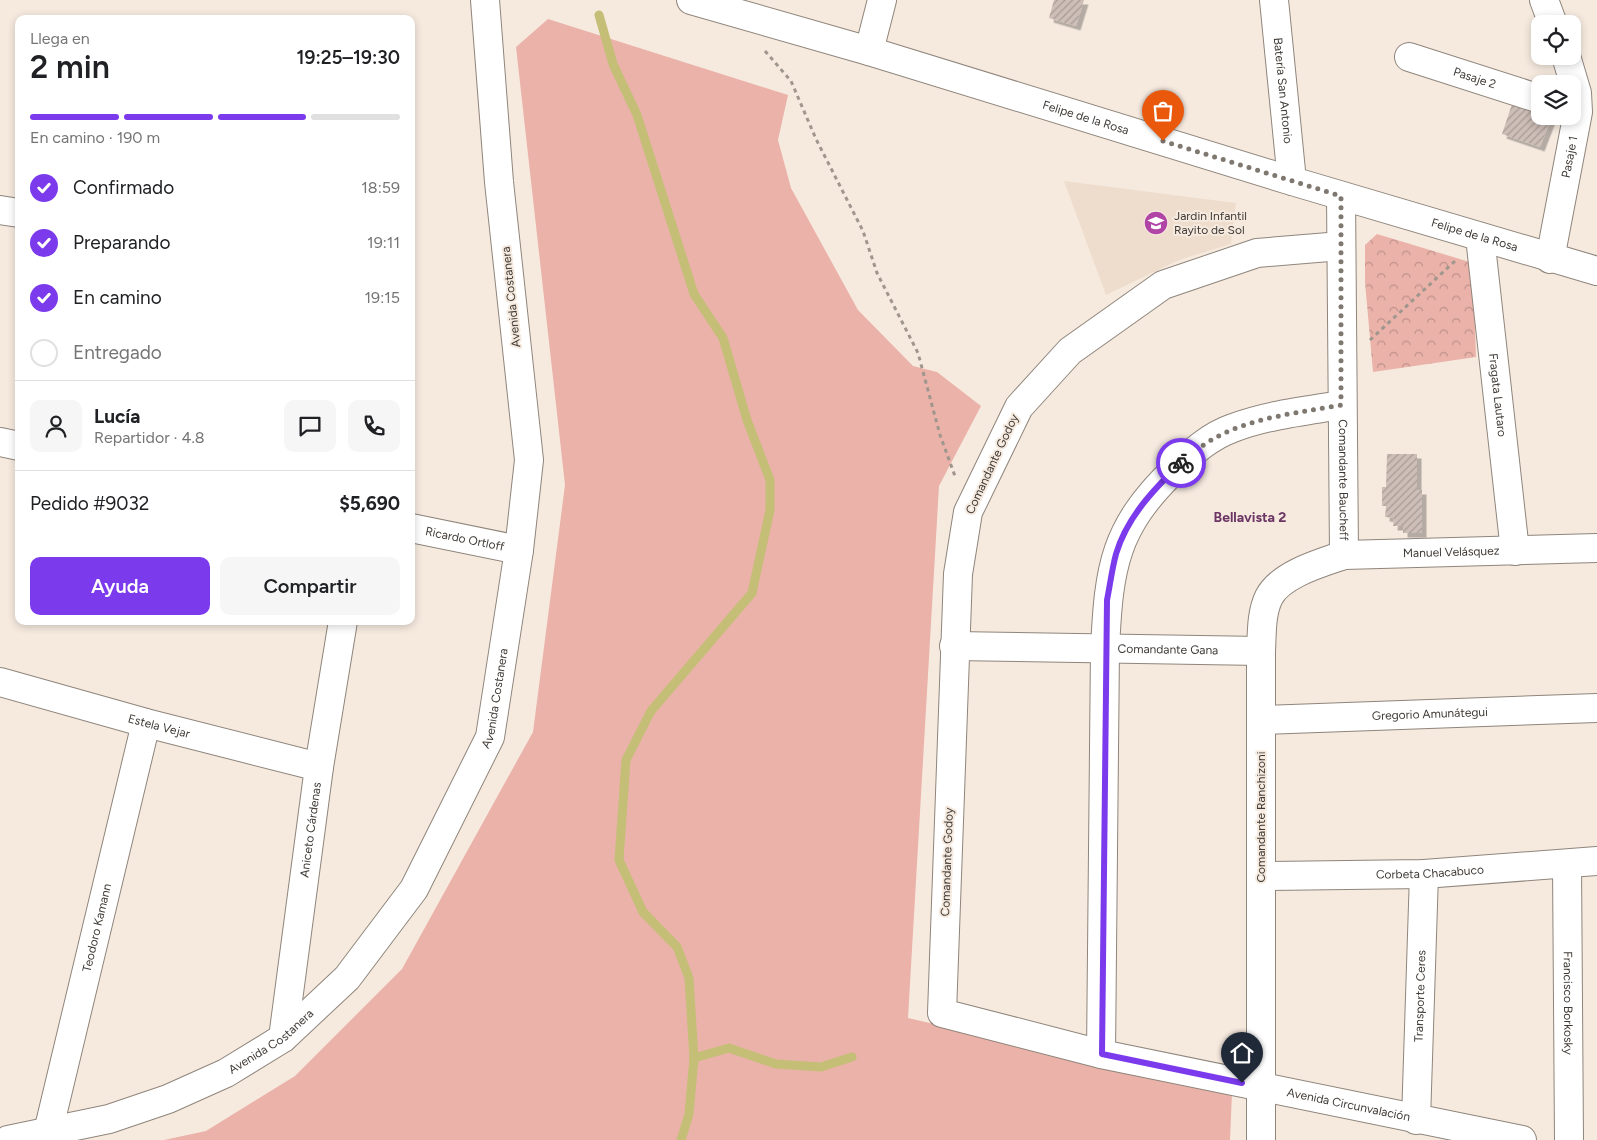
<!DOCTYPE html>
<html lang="es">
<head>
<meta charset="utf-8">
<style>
  body { margin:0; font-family:Figtree,sans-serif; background:#f6f6f6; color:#202124; height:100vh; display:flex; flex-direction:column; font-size:19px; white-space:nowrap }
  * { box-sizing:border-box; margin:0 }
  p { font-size:16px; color:#757577 }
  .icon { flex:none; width:28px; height:28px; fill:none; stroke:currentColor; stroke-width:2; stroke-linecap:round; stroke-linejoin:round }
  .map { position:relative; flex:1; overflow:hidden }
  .panel { position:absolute; left:15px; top:15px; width:400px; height:610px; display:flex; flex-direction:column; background:#fff; border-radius:10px; box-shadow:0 2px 8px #0003 }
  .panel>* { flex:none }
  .controls { position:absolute; left:1531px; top:15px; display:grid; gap:10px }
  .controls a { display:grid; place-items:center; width:50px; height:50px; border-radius:10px; background:#fff; box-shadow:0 2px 8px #0003; font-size:25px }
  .pin { position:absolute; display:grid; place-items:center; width:42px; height:42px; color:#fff; margin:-51px -21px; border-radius:50% 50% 50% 0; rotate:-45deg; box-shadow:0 0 5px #0007 }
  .pin .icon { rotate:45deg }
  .courier { position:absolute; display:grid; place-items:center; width:50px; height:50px; margin:-25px; border:4px solid #7c3aed; border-radius:50%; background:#fff; color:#222; box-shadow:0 1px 6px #0007 }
  .summary em { font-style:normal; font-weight:600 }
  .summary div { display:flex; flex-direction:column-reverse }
  .summary { display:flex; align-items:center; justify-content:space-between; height:85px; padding:0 15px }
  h1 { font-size:32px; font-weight:600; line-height:38px }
  .bar { display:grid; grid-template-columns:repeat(4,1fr); gap:8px 5px; align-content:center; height:60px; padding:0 15px }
  .bar i { height:6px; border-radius:4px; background:#e0e0e0 }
  .bar .on { background:#7c3aed }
  .bar p { grid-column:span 4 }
  .line { display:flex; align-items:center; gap:12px; padding:0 15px; border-top:1px solid #e0e0e0 }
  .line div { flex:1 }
  .round { display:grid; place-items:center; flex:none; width:52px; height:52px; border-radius:10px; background:#f6f6f6 }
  ol { padding:0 15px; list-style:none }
  li { display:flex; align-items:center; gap:15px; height:55px }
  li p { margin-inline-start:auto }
  li .icon { padding:5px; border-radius:50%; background:#7c3aed; color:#fff; stroke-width:4 }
  li:last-child { color:#757577 }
  li i { width:28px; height:28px; border:2px solid #e0e0e0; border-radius:50% }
  .button { display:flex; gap:10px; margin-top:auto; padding:10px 15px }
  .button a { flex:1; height:58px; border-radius:10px; background:#7c3aed; color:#fff; font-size:20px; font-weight:600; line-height:58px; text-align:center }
  .button a+a { background:#f6f6f6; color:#202124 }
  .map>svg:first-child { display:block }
</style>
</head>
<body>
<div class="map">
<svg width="1597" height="1140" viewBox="0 0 1597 1140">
  <defs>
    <pattern id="park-crowns" width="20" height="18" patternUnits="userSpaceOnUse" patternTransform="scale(1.25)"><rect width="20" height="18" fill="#eab2a9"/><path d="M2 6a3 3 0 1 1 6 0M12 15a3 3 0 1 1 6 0" fill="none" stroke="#bf928a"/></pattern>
    <pattern id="building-hatch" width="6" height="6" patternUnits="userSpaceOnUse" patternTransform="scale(1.25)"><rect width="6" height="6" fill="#cdbeb7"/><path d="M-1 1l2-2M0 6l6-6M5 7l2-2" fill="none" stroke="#a89b96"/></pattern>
    <filter id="shadow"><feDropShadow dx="4.5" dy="4.5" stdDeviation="0" flood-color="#0004"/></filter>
  </defs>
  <rect width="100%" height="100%" fill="#f6eadf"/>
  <!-- built -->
  <polygon fill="#edc" points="1064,181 1236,203 1231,244 1179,260 1106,295"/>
  <!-- grass -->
  <polygon fill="#eab2a9" points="548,19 788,95 778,140 791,188 858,310 913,366 937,372 981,406 939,486 908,1018 1232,1093 1230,1140 164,1140 206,1131 295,1076 402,969 533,732 565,485 516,47"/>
  <!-- park -->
  <polygon fill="url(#park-crowns)" points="1377,234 1473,263 1476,357 1373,372 1365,282 1365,245"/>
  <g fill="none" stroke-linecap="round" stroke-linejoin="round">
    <!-- stream -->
    <g stroke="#c4be77" stroke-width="9">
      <polyline points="599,15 613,64 637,115 694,294 723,338 747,420 770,480 770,510 752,593 651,711 626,760 619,860 643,912 677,947 689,978 694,1058 689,1114 681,1140"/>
      <polyline points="694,1058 729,1048 776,1064 821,1067 852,1057"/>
    </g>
  </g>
  <!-- building -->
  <g fill="url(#building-hatch)" filter="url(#shadow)">
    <polygon points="1054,0 1084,0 1076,26 1049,18"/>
    <polygon points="1513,101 1540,111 1540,116 1552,116 1540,147 1502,134"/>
    <polygon points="1387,454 1417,454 1417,490 1422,490 1422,533 1403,533 1403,526 1393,526 1394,518 1385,517 1386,506 1382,506 1382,487 1386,487"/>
  </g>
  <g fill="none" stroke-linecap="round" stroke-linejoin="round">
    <!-- street casing -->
    <g stroke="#8f857b" stroke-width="30">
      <g id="street">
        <path id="s1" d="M1274 0 1292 181"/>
        <polyline points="1544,0 1553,24"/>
        <polyline points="869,51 882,0"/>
        <path id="s2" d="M1409 57 1540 99"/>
        <path id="s3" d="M1341 196 1344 555"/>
        <polyline points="0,210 19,213"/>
        <path id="s4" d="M1480 237 1515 551"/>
        <path id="s5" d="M1341 246 1257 253 1163 285 1070 351 1019 407 968 512 958 574 942 1013 1101 1054 1522 1140"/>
        <path id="s6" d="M1550 259 1578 112 1577 93 1566 56"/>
        <polyline points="0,442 19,446"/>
        <path id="s7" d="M411 528 519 550"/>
        <path id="s8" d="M954 646 1261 651"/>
        <path id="s9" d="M0 682 146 723 319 767"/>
        <path id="s10" d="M1262 720 1597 708"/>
        <path id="s11" d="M1567 865 1569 1140"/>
        <path id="s12" d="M1261 876 1424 874 1597 861"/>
        <path id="s13" d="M283 1038 319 767 343 621"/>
        <path d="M1101 1054 1105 648C1109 567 1114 528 1174 470 1191 453 1210 436 1233 428 1267 415 1305 411 1341 405"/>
        <path id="s14" d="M1416 1120 1424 874"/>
        <path id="s15" d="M48 1132 146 723"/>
        <path id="s16" d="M1261 1140V651C1262 633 1261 613 1269 597 1281 574 1321 563 1344 555L1597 548"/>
      </g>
    </g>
    <!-- secondary casing -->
    <g stroke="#8f857b" stroke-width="30">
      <g id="secondary">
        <path id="s17" d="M691 0 869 51 1292 181 1597 271"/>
        <path id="s18" d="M8 1140 109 1119 168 1099 226 1073 283 1038 347 978 414 889 490 737 519 550 529 460 499 182 485 0"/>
      </g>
    </g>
    <!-- path -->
    <g stroke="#9f968e" stroke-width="3" stroke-dasharray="4 4" stroke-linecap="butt">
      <polyline points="765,51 791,81 816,139 863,231 877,273 918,353 940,435 955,476"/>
      <polyline points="1370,340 1455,261"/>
    </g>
    <!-- street -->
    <use href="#street" stroke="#fff" stroke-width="28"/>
    <!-- secondary -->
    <use href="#secondary" stroke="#fff" stroke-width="28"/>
  </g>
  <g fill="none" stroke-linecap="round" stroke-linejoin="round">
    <!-- done -->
    <path stroke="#7f7871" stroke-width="5" stroke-dasharray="0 9" d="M1163 141 1341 196V405C1281 416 1227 419 1181 463"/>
    <!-- route -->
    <path stroke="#7c3aed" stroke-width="6" d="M1181 463C1154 489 1127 517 1116 554 1112 569 1110 585 1107 600L1102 1054 1242 1083"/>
  </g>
  <!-- icons -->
  <defs>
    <g id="school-disc" transform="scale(1.25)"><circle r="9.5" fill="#b145a6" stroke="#f6eadf"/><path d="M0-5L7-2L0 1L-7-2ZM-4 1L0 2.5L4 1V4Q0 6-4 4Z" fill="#fff"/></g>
  </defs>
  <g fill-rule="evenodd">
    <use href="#school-disc" x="1156" y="223"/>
  </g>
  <g text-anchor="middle" stroke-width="4" stroke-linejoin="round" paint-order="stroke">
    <!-- street labels -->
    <g font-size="12" fill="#3f3a36" stroke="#f6eadf">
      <text dy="4" stroke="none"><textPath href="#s2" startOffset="69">Pasaje 2</textPath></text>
      <text dy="4" stroke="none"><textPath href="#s1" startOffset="91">Batería San Antonio</textPath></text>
      <text dy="4" stroke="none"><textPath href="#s17" startOffset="412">Felipe de la Rosa</textPath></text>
      <text dy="4" stroke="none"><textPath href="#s6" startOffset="104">Pasaje 1</textPath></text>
      <text dy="4" stroke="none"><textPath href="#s17" startOffset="818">Felipe de la Rosa</textPath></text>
      <text transform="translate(511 297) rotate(-96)" y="4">Avenida Costanera</text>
      <text dy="4" stroke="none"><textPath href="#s4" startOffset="159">Fragata Lautaro</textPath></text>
      <text transform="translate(992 464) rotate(-65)" y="4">Comandante Godoy</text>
      <text dy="4" stroke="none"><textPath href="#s3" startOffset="284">Comandante Baucheff</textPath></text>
      <text dy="4" stroke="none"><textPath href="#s7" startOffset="55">Ricardo Ortloff</textPath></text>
      <text dy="4" stroke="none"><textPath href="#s16" startOffset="739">Manuel Velásquez</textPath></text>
      <text dy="4" stroke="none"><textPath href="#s8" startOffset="214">Comandante Gana</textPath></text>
      <text dy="4" stroke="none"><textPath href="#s18" startOffset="704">Avenida Costanera</textPath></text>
      <text dy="4" stroke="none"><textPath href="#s10" startOffset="168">Gregorio Amunátegui</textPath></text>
      <text dy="4" stroke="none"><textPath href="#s9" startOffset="165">Estela Vejar</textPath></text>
      <text transform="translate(1261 817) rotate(-90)" y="4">Comandante Ranchizoni</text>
      <text dy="4" stroke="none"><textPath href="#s13" startOffset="210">Aniceto Cárdenas</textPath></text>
      <text transform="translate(947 862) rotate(-88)" y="4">Comandante Godoy</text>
      <text dy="4" stroke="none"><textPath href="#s12" startOffset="169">Corbeta Chacabuco</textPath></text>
      <text dy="4" stroke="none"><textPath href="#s15" startOffset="210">Teodoro Kamann</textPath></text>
      <text dy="4" stroke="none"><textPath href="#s14" startOffset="124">Transporte Ceres</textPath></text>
      <text dy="4" stroke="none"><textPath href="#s11" startOffset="138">Francisco Borkosky</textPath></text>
      <text dy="4" stroke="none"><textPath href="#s18" startOffset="284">Avenida Costanera</textPath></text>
      <text dy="4" stroke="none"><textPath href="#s5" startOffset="1409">Avenida Circunvalación</textPath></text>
    </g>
    <!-- poi labels -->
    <g font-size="12" fill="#3f3a36" stroke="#f6eadf" text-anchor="start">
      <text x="1174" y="220">Jardin Infantil<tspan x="1174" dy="14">Rayito de Sol</tspan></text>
    </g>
    <!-- neighbourhood labels -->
    <g font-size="14" font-weight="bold" fill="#6b3564" stroke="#f6eadf">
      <text x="1250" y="522">Bellavista 2</text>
    </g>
  </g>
</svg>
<div class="controls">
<a><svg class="icon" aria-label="locate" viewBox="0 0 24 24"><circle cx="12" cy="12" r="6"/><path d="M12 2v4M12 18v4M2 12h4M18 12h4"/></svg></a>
<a><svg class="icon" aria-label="layers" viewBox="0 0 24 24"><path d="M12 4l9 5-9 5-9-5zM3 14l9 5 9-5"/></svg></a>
</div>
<div class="pin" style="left:1163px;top:141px;background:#ea580c"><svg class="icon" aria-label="bag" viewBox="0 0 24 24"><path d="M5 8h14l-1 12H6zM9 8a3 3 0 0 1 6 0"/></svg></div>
<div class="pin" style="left:1242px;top:1083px;background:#1f2937"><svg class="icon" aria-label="home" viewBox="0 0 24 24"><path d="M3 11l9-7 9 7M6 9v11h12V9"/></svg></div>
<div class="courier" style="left:1181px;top:463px"><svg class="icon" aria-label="bike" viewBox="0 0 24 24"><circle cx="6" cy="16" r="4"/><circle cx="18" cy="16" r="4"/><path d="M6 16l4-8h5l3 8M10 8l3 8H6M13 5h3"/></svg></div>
<section class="panel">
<div class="summary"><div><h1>2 min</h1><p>Llega en</p></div><em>19:25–19:30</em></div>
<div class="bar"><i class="on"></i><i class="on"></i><i class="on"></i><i></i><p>En camino · 190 m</p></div>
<ol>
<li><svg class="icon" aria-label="check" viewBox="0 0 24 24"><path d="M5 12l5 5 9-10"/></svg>Confirmado<p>18:59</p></li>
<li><svg class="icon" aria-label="check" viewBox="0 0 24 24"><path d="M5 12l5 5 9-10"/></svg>Preparando<p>19:11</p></li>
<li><svg class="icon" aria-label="check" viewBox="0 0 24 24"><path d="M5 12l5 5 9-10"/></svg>En camino<p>19:15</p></li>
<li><i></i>Entregado</li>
</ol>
<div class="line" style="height:90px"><a class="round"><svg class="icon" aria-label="person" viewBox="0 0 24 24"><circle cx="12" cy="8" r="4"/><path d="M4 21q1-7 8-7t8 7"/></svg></a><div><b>Lucía</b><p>Repartidor · 4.8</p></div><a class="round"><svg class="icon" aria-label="chat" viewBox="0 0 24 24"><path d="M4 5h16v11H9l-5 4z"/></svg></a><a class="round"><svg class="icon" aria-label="phone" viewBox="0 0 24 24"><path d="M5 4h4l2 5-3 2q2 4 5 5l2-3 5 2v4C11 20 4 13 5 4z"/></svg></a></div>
<div class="line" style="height:65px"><div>Pedido #9032</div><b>$5,690</b></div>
<div class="button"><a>Ayuda</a><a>Compartir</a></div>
</section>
</div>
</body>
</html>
